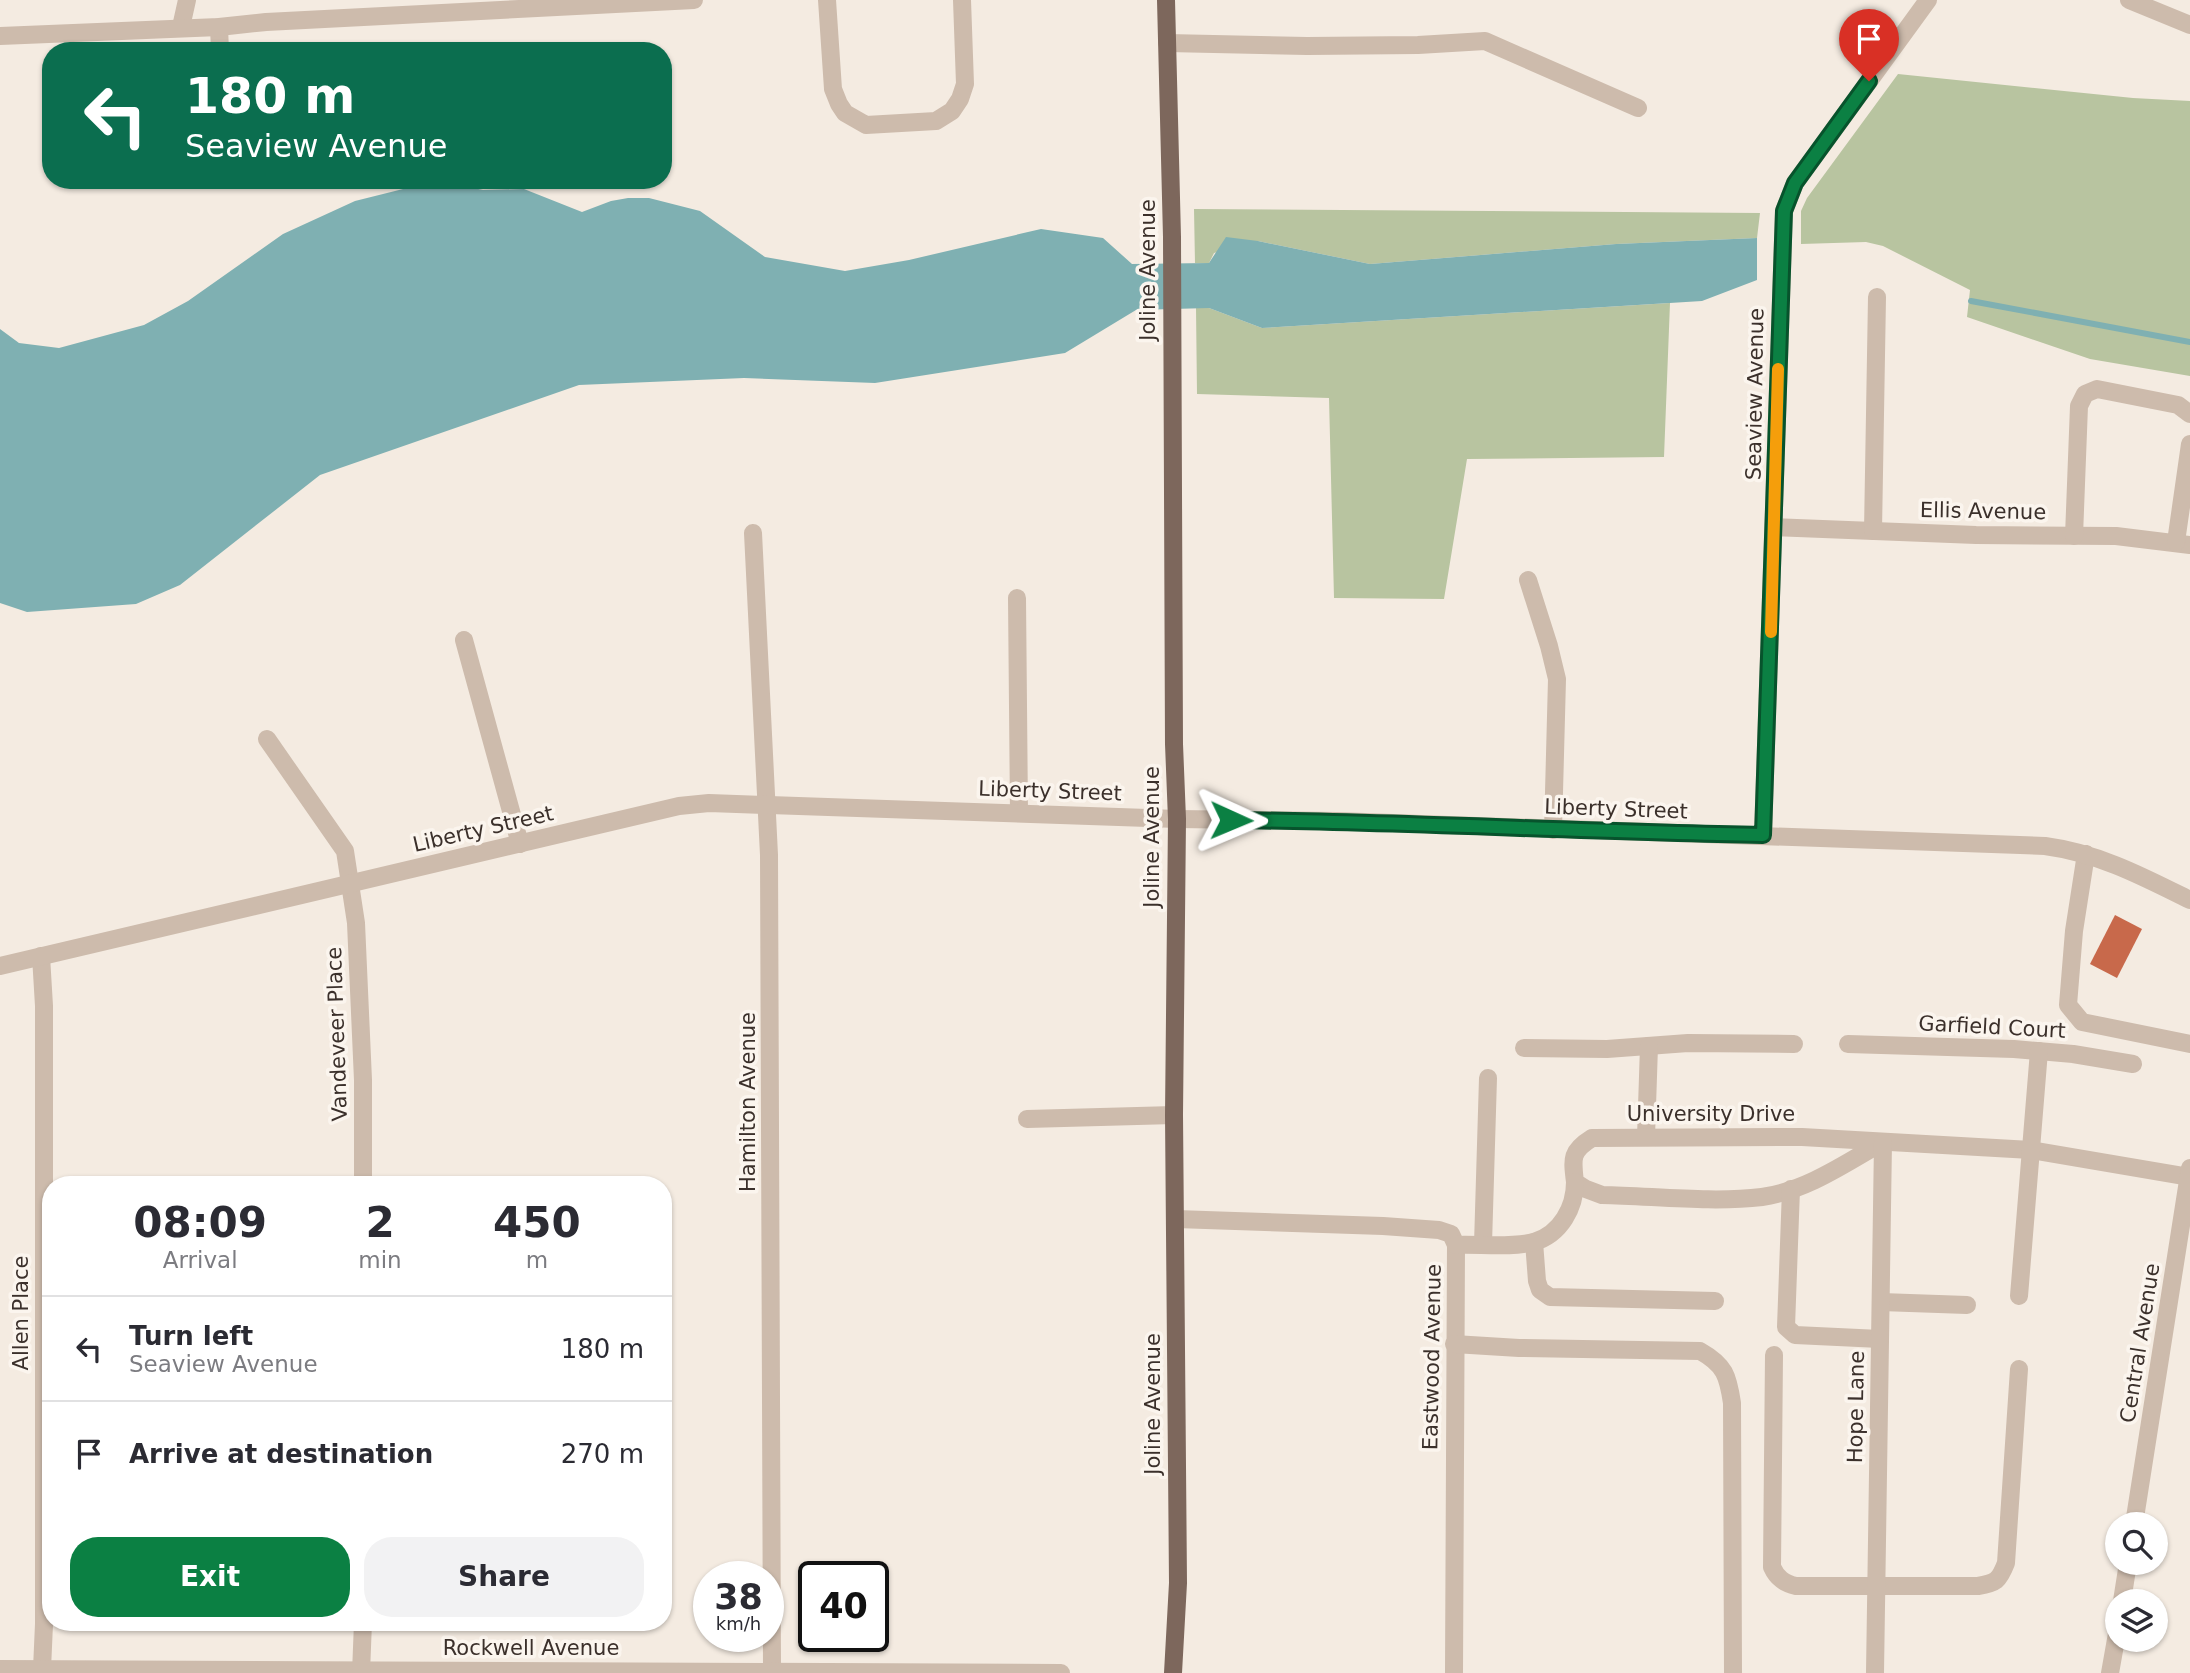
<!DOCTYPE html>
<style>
body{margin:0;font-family:"DejaVu Sans",sans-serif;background:#f2f2f3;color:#2b2b33;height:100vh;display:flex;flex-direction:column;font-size:26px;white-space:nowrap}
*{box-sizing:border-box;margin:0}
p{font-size:23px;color:#7c7c81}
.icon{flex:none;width:38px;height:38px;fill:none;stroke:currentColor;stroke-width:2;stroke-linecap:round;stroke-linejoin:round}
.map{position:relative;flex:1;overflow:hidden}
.drawer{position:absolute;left:42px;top:1176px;width:630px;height:455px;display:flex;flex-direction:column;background:#fff;border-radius:28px;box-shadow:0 2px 5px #0004}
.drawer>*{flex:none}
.top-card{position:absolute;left:42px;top:42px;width:630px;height:147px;border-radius:28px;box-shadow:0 2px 5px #0004;background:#0b6e4f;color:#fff;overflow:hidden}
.controls{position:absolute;left:2105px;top:1512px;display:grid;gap:14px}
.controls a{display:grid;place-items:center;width:63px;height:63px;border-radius:50%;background:#fff;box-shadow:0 2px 5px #0004;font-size:35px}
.speed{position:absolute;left:693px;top:1561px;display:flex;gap:14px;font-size:35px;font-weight:700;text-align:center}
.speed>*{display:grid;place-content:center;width:91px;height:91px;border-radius:50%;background:#fff;box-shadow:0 2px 5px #0004;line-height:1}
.speed small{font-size:18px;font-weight:400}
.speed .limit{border:4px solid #111;border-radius:10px;background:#fff;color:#111}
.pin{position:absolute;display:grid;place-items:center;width:60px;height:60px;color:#fff;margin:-72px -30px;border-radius:50% 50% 50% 0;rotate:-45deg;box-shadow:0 0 7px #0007}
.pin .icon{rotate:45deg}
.me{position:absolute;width:77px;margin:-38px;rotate:91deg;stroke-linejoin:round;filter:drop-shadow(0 0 5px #0008)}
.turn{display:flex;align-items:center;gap:24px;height:147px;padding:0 28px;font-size:32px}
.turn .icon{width:91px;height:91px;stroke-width:2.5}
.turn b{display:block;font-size:49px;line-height:60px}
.eta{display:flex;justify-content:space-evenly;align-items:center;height:119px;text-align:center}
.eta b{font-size:42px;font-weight:600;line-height:49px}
.button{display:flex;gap:14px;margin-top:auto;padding:14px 28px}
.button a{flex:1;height:80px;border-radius:28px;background:#0b8043;color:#fff;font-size:28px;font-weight:600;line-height:80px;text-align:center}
.button a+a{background:#f2f2f3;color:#2b2b33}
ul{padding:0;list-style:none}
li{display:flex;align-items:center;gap:21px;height:105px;padding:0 28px;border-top:2px solid #e1e1e2}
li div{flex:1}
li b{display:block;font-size:26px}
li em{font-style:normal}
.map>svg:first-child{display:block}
.green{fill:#b8c4a0}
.water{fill:#7fb0b2}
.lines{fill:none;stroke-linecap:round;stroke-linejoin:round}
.stream{stroke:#7fb0b2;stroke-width:6}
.building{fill:#c8694b}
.minor{stroke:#cdbbac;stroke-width:18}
.major{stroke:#7d675c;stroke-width:18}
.route-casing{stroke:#07532c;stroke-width:18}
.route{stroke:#0b8043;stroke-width:12}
.slow{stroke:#f59e0b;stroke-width:12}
.labels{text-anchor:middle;stroke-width:7;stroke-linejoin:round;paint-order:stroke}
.street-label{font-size:21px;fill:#3b302b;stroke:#fbf5ee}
</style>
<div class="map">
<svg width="2190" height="1673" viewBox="0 0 2190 1673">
<rect width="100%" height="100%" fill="#f4ebe1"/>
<g class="green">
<path d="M1898 74 2133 98 2190 101V376L2090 359 1967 317 1970 290 1883 246 1866 242 1801 244V211L1807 198Z"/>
<path d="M1194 209 1760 213 1757 238 1616 244 1370 264 1258 241 1214 253 1209 263H1195Z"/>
<path d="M1670 303 1664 457 1467 459 1444 599 1334 598 1329 398 1197 394 1196 308H1209L1262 328Z"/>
</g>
<path class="water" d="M454 184 483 190 524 189 582 212 611 201 628 198H649L700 211 765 257 845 271 909 260 1041 229 1103 238 1132 264 1209 263 1226 237 1258 241 1370 264 1616 244 1757 238V280L1702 301 1262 328 1209 308 1136 310 1065 353 875 383 744 378 579 385 320 475 180 585 136 604 27 612 0 603V329L19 343 59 348 144 325 188 301 283 234 355 201 407 188Z"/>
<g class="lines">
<path class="stream" d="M1971 301 2190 342"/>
</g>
<path class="building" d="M2115 915 2142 929 2117 978 2090 964Z"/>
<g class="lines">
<g class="minor">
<path d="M827 0 833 89 839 104 845 113 866 125 936 121 952 111 960 99 965 84 962 0"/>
<path d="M2129 0 2190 25"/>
<path d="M181 27 187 0"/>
<path d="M219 27 220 51"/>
<path d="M0 36 219 27 266 22 694 0"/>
<path d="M1167 43 1307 46 1418 45 1485 41 1638 108"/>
<path d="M1774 527 1976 535 2116 536 2190 545"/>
<path d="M1873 531 1877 297"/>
<path d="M753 533 769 855 772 1672"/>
<path d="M2074 536 2079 406 2085 394 2097 389 2178 405 2190 414"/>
<path d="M2176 542 2190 444"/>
<path d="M1528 580 1549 646 1557 679 1553 830"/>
<path d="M1017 598 1019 813"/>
<path d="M464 640 520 844"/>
<path d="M267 739 345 851 356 923 363 1080V1185"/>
<path d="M1763 835 1784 211 1795 183 1928 0"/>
<path d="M2086 854 2074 931 2068 1005 2082 1022 2190 1044"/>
<path d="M41 956 44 1006V1624L42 1669"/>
<path d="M0 966 679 806 709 803 1177 819 1337 821 2045 846C2098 853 2142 876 2190 900"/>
<path d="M1848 1044 2014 1049 2073 1054 2133 1064"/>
<path d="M1524 1048 1607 1049 1688 1043 1794 1044"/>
<path d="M1027 1119 1174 1115"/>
<path d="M1646 1137 1649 1046"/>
<path d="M1883 1142C1846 1163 1806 1191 1762 1197 1712 1203 1654 1196 1602 1195L1586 1189 1575 1182C1572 1158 1571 1151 1592 1138L1802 1137 2031 1150 2189 1177"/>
<path d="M1791 1189 1786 1327 1795 1335 1880 1339"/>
<path d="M1176 1219 1383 1226 1439 1230 1451 1234 1456 1245 1454 1673"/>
<path d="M1534 1242 1537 1281 1540 1290 1550 1297 1715 1301"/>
<path d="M1483 1244 1488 1078"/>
<path d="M1456 1245C1479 1244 1512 1248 1534 1242 1561 1234 1575 1207 1575 1182"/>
<path d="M2019 1296 2039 1051"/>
<path d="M1881 1302 1967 1305"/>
<path d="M1454 1344 1519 1348 1700 1351C1725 1365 1728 1376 1732 1403L1733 1673"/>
<path d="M1774 1355 1772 1567C1777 1578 1784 1583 1796 1586H1978C1996 1583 1999 1581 2006 1563L2019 1369"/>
<path d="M2134 1524 2190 1168"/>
<path d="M2122 1601 2128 1563"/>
<path d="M0 1669 1061 1673"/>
<path d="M361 1673 363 1622"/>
<path d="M1875 1673 1883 1142"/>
<path d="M2110 1673 2118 1628"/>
</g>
<path class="major" d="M1166 0 1172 237 1174 744 1177 819 1174 1115 1178 1583 1173 1673"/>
</g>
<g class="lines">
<g class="route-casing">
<path id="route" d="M1231 820C1408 822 1586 832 1763 835L1784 211 1795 183 1869 81"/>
</g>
<use href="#route" class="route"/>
<path class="slow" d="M1771 632 1778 369"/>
</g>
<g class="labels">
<g class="street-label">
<text transform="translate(1148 270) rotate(-90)" y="7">Joline Avenue</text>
<text transform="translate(1755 394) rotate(-89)" y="7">Seaview Avenue</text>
<text transform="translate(1983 511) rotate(1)" y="7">Ellis Avenue</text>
<text transform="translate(1050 791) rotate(2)" y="7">Liberty Street</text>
<text transform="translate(1616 809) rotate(2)" y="7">Liberty Street</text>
<text transform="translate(483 829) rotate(-13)" y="7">Liberty Street</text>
<text transform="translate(1152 837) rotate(-90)" y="7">Joline Avenue</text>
<text transform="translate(1992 1027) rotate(3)" y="7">Garfield Court</text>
<text transform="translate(337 1034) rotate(-92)" y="7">Vandeveer Place</text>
<text transform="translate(748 1102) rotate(-90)" y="7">Hamilton Avenue</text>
<text x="1711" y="1121">University Drive</text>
<text transform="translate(21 1313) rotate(-90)" y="7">Allen Place</text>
<text transform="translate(2140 1343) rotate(-81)" y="7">Central Avenue</text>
<text transform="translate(1432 1357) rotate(-89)" y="7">Eastwood Avenue</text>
<text transform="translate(1153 1404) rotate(-90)" y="7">Joline Avenue</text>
<text transform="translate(1856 1407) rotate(-89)" y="7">Hope Lane</text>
<text x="531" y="1655">Rockwell Avenue</text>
</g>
</g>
</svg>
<div class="controls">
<a><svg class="icon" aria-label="search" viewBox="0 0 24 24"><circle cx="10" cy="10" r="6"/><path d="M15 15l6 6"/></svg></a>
<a><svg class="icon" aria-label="layers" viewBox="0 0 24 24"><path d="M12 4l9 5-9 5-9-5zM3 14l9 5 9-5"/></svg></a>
</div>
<div class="speed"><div>38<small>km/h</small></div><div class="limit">40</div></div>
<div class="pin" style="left:1869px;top:81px;background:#d93025"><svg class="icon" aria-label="arrive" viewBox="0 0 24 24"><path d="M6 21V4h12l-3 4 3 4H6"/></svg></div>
<svg class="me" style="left:1231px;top:820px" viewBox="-20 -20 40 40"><path d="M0-17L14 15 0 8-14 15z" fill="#0b8043" stroke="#fff" stroke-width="4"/></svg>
<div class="top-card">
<div class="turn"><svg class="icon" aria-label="left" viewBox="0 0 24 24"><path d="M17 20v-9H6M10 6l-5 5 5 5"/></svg><div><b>180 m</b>Seaview Avenue</div></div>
</div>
<section class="drawer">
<div class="eta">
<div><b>08:09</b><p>Arrival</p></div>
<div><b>2</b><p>min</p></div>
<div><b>450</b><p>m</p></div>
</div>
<ul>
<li><svg class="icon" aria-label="left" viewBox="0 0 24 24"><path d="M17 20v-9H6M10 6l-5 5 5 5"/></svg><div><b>Turn left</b><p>Seaview Avenue</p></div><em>180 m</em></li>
<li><svg class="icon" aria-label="arrive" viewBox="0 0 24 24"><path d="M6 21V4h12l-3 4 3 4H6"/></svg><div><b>Arrive at destination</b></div><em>270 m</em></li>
</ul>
<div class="button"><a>Exit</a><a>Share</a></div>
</section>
</div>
